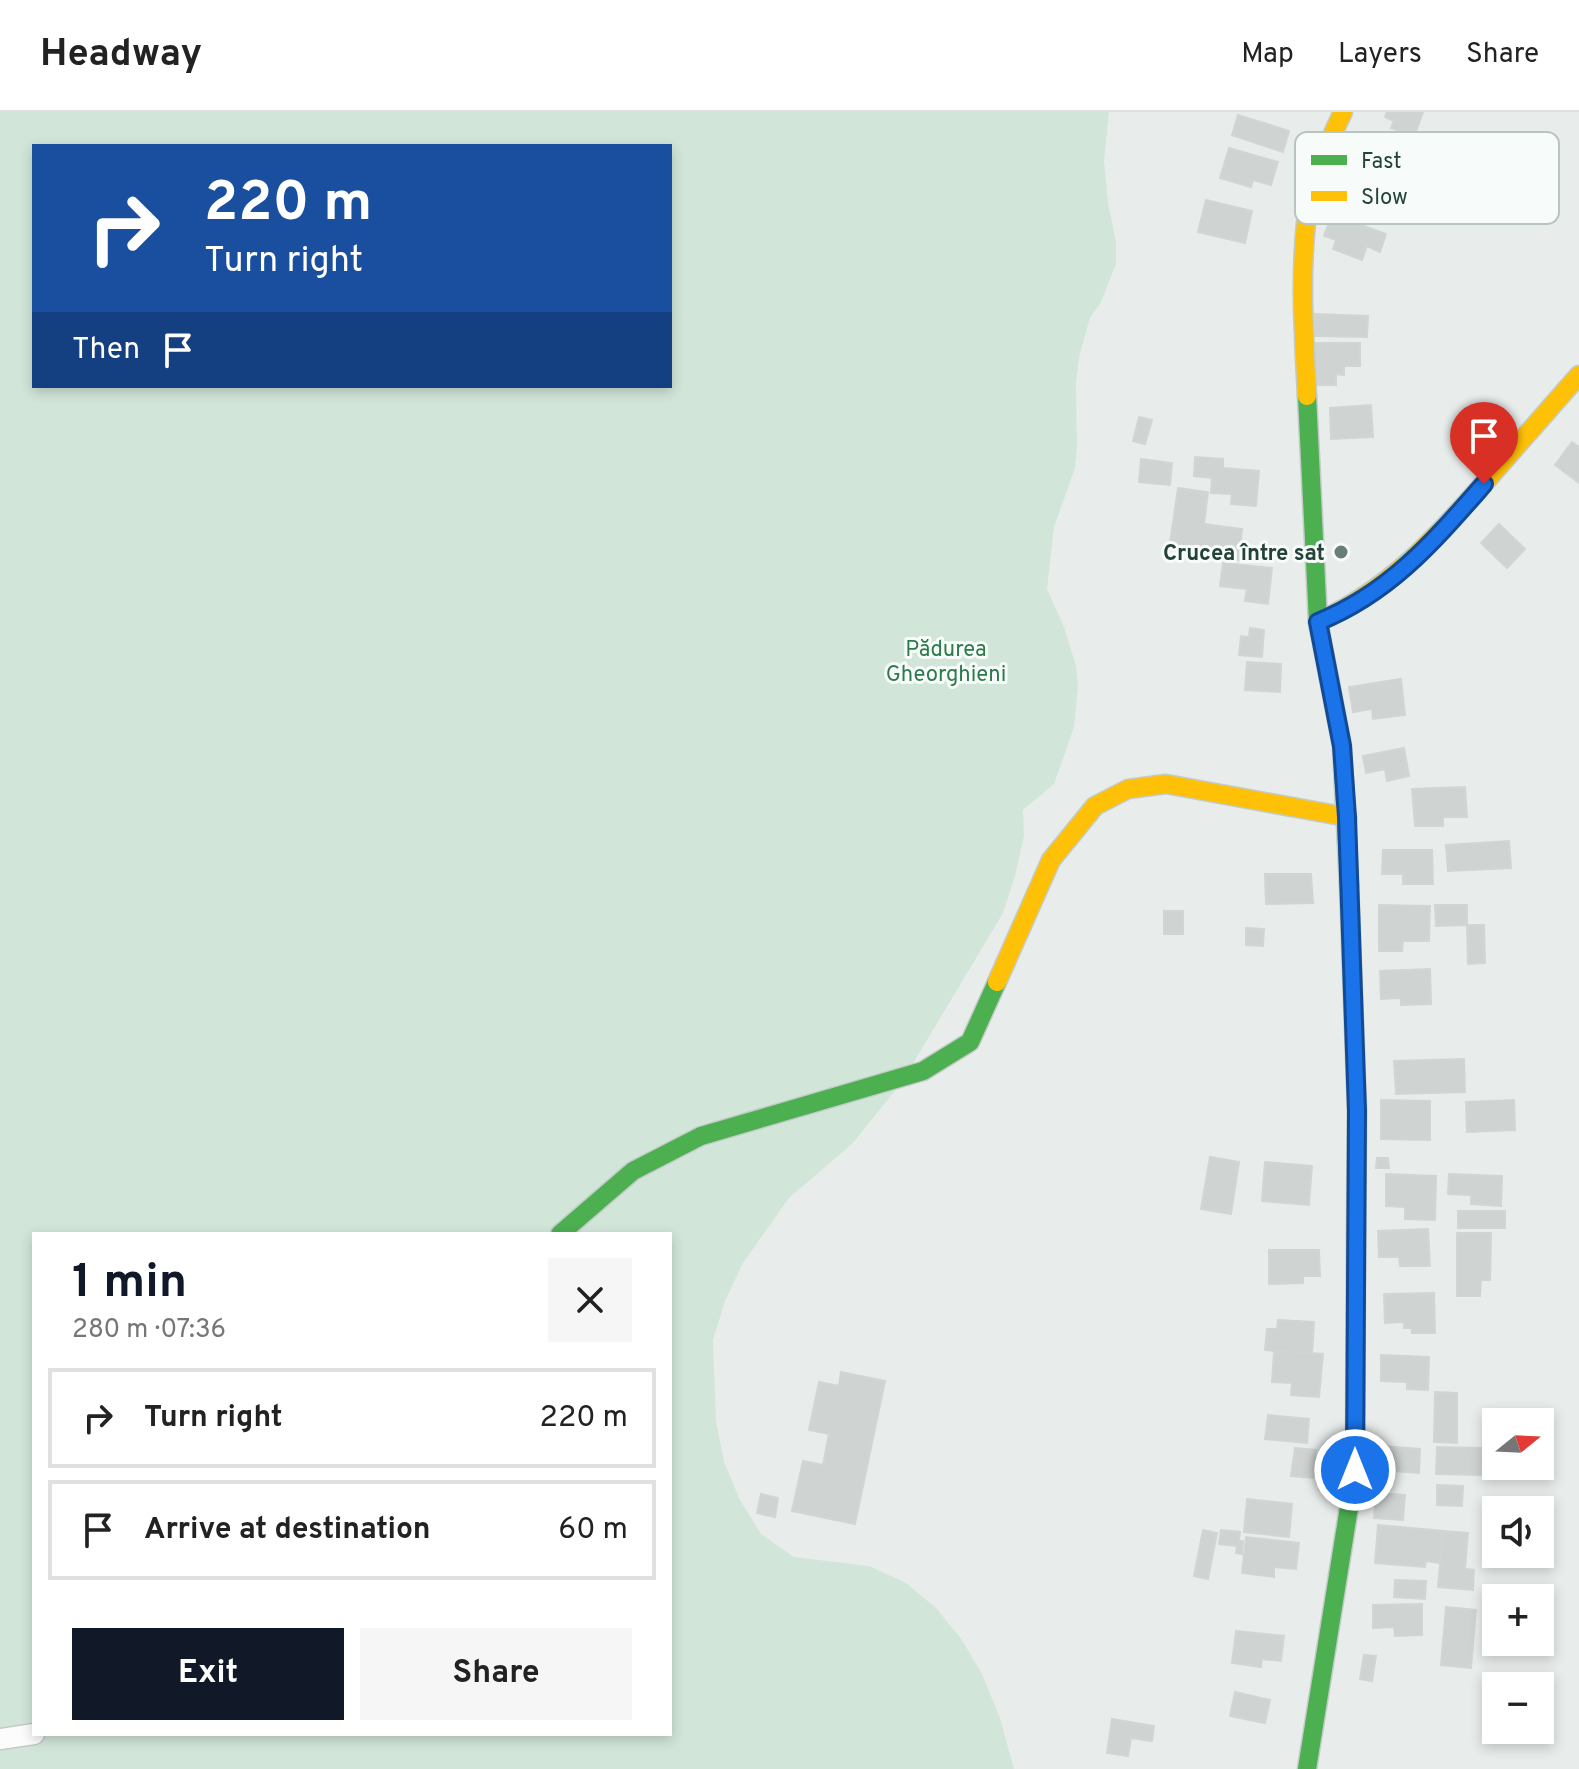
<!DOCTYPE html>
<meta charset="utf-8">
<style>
body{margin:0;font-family:Overpass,sans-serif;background:#f6f6f6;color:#222;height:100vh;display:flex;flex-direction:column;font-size:30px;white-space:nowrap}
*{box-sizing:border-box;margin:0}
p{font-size:26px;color:#767676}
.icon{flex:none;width:44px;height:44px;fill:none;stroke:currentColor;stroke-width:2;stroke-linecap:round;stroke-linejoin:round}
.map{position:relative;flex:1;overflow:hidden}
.panel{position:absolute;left:32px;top:1120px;width:640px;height:504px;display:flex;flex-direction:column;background:#fff;border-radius:0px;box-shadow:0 4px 12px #0003}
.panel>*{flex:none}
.banner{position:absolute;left:32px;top:32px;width:640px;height:244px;border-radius:0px;box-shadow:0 4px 12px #0003;background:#1a4fa0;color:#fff;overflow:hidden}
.needle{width:52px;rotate:72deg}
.fabs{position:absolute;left:1482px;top:1296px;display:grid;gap:16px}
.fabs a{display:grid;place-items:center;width:72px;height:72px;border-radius:0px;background:#fff;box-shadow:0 4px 12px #0003;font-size:40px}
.pin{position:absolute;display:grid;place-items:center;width:68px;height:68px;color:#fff;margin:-82px -34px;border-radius:50% 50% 50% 0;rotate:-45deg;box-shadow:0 0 8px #0007}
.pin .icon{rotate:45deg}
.me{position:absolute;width:88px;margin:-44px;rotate:0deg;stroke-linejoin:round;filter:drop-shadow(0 0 6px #0008)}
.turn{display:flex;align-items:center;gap:28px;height:168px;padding:0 40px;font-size:36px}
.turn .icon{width:104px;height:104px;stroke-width:2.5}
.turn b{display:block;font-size:56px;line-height:68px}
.then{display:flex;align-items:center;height:76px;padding:0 40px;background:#0003;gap:16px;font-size:30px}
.round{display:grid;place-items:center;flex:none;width:84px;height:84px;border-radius:0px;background:#f6f6f6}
.head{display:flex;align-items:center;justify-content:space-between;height:136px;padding:0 40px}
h1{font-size:48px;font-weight:700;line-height:60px;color:#111827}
.primary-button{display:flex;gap:16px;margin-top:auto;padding:16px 40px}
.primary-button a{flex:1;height:92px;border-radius:0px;background:#111827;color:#fff;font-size:32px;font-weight:700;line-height:92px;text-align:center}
.primary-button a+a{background:#f6f6f6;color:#222}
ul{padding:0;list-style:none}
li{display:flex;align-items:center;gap:24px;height:100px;margin:0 16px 12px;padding:0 24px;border:4px solid #e0e0e0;border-radius:0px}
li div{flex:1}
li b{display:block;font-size:30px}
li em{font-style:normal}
header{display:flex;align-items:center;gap:48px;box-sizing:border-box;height:112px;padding:0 40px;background:#fff;border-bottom:2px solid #e0e0e0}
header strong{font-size:38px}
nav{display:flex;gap:44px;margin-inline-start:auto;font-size:28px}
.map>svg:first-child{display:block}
.green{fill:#d1e6d8;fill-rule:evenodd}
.building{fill:#cfd4d2;stroke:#d1d6d4;stroke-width:2}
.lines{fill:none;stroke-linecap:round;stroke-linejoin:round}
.street-casing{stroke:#c5cac8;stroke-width:23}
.fast-casing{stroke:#c3cbc8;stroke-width:21}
.slow-casing{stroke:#c3cbc8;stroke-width:21}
.street{stroke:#fcfcfc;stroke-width:20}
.fast{stroke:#4caf50;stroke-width:18}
.slow{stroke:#ffc107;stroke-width:18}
.route-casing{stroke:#114b97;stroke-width:20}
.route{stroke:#1a73e8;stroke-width:14}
.poi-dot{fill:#697e78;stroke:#f7fbf9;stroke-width:3}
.labels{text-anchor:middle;stroke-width:6;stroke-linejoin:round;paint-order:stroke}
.poi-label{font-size:22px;font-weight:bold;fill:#24423a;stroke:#f7fbf9;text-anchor:end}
.park-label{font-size:22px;fill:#2d7a4b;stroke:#f7fbf9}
.key{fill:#f7fbf9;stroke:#b8c4c0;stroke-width:2}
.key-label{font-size:22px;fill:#24423a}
</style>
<header>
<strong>Headway</strong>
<nav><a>Map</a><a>Layers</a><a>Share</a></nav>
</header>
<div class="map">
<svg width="1579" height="1657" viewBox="0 0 1579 1657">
<rect width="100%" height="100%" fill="#e8edeb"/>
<path class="green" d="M0 0H1109L1104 49 1108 90 1116 131V152L1101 190 1090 206 1079 245 1076 272 1077 336 1075 356 1054 415 1047 477 1064 515 1076 554 1078 574 1074 615 1054 672 1023 698 1024 724 1015 764 1003 801 902 970 852 1032 789 1086 743 1151 725 1189 713 1228 716 1309 724 1350 740 1388 761 1422 794 1445 869 1454 906 1471 936 1496 962 1528 982 1562 1000 1606 1014 1657H0ZM34 34H670V274H34ZM34 1122H670V1622H34Z"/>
<g class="building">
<path d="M1387 0H1423L1414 25 1391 16 1394 9 1385 5Z"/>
<path d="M1238 3 1289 19 1283 40 1232 23Z"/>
<path d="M1229 36 1278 50 1271 73 1253 68 1251 75 1220 66Z"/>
<path d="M1206 88 1252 99 1245 131 1198 120Z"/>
<path d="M1332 102 1386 122 1380 140 1367 134 1362 148 1333 137 1336 128 1324 124Z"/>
<path d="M1315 202 1368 204 1367 225 1314 224Z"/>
<path d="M1312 231H1360V254H1344V263L1336 262V273H1312Z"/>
<path d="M1371 293 1373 325 1331 327 1330 296Z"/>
<path d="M1139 305 1152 308 1145 332 1133 329Z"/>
<path d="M1572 330 1579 335V371L1555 353Z"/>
<path d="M1195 345 1223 347V356L1259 359 1256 394 1231 392 1232 382 1211 381 1212 366 1194 364Z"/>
<path d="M1141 347 1172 351 1170 373 1139 370Z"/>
<path d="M1178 376 1208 380 1204 412 1242 417 1239 448 1169 438Z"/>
<path d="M1499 412 1525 437 1507 456 1481 431Z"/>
<path d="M1223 451 1272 456 1268 492 1245 489 1247 477 1220 474Z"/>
<path d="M1250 516 1264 518 1262 545 1239 543 1241 524 1249 525Z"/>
<path d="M1247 550 1281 552 1280 580 1245 578Z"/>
<path d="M1401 567 1405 603 1373 607 1372 597 1353 600 1349 575Z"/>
<path d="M1404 636 1409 664 1387 669 1385 657 1366 661 1363 644Z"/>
<path d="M1465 675 1467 705H1443V714H1415L1412 677Z"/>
<path d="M1509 729 1511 756 1448 759 1446 733Z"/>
<path d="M1383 738H1432L1433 772H1403V762H1382Z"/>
<path d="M1265 762H1311L1313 791 1266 792Z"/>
<path d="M1379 793 1430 794 1429 829H1403L1402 839H1379Z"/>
<path d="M1435 793H1467V813L1436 814Z"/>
<rect x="1164" y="799" width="19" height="23"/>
<path d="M1467 813H1484L1485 851 1468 852Z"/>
<path d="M1246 816 1264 817 1263 834 1246 833Z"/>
<path d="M1430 857 1431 892 1401 893V886L1381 887 1380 859Z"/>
<path d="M1464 947 1465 980 1396 982 1394 949Z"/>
<path d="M1381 988 1430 989V1028L1381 1027Z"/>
<path d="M1514 988 1515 1018 1467 1020 1466 990Z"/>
<path d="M1210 1045 1239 1050 1231 1102 1201 1097Z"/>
<path d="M1377 1046H1388L1389 1056H1376Z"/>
<path d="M1265 1050 1312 1054 1309 1093 1262 1089Z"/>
<path d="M1386 1062 1436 1064 1435 1108 1405 1107V1095L1386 1094Z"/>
<path d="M1449 1062 1502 1064 1501 1094 1471 1092V1083L1448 1082Z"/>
<rect x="1458" y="1099" width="47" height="17"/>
<path d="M1428 1117 1430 1154H1400L1399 1145H1379L1378 1119Z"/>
<path d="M1457 1121H1491L1490 1168H1481L1480 1184H1457Z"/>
<path d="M1269 1138H1319L1320 1164H1303V1171L1269 1172Z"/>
<path d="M1434 1181 1435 1221H1412V1216H1404V1210L1385 1211 1384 1182Z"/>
<path d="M1278 1208 1314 1210 1312 1242 1265 1238 1267 1217H1277Z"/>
<path d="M1274 1239 1323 1242 1319 1285 1291 1283 1292 1271 1272 1270Z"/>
<path d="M1381 1243 1429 1245 1428 1278 1407 1277V1270L1381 1269Z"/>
<path d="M841 1260 885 1269 855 1412 792 1399 803 1349 823 1353 829 1322 809 1318 819 1270 839 1274Z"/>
<path d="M1435 1280 1457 1281V1331L1434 1330Z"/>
<path d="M1268 1303 1309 1307 1307 1331 1265 1327Z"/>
<path d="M1381 1334 1420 1337 1419 1361 1380 1358Z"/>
<path d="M1437 1335 1484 1336 1483 1363 1436 1362Z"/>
<path d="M1295 1336 1316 1338 1313 1366 1291 1364Z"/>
<path d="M1437 1373 1463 1374 1462 1394 1437 1393Z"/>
<path d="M1376 1381 1405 1383 1403 1408 1374 1406Z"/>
<path d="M761 1382 778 1386 775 1405 757 1401Z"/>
<path d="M1247 1387 1292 1392 1289 1425 1244 1420Z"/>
<path d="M1378 1413 1443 1419 1440 1451 1426 1449 1425 1455 1375 1451Z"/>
<path d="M1203 1418 1217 1421 1208 1467 1194 1464Z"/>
<path d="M1221 1418 1240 1420 1239 1429H1243L1242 1442 1236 1441 1237 1434 1219 1432Z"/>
<path d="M1443 1419 1468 1421 1465 1457 1474 1458 1473 1478 1438 1475Z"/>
<path d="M1484 1422 1496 1423V1442H1508V1448L1483 1446Z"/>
<path d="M1246 1425 1299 1431 1296 1457 1274 1455V1465L1242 1461Z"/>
<path d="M1395 1468 1426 1469 1425 1487 1394 1485Z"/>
<path d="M1422 1492V1523L1395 1524 1394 1515 1373 1516V1493Z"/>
<path d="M1446 1495 1476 1498 1471 1556 1441 1553Z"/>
<path d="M1236 1519 1284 1524 1281 1549 1262 1547 1261 1555 1232 1551Z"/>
<path d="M1364 1543 1376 1544 1372 1569 1360 1567Z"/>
<path d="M1235 1580 1270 1588 1265 1611 1230 1604Z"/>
<path d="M1112 1607 1154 1614 1152 1629 1131 1626 1128 1644 1107 1641Z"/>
</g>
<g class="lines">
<g class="street-casing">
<path id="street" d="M0 1627 34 1622"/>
</g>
<g class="fast-casing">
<g id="fast">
<path d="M1307 284 1318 510 1342 634 1349 772"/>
<path d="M560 1122 633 1059 701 1024 923 959 970 930 997 870"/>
<path d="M1307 1657 1355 1358 1356 1122"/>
</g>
</g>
<g class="slow-casing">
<g id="slow">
<path d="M1307 284C1304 226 1300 168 1306 111 1309 77 1328 30 1343 0"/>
<path d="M1318 510C1390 476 1434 428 1486 369 1517 334 1548 298 1579 263"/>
<path d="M1349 772 1357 999 1356 1122"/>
<path d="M997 870 1051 748 1095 694 1128 677 1166 672 1347 705"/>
</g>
</g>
<use href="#street" class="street"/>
<use href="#fast" class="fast"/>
<use href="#slow" class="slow"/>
</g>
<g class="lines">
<g class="route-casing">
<path id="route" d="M1355 1358 1357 999 1347 705 1342 634 1318 510C1390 481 1434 429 1484 372"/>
</g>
<use href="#route" class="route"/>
</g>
<circle class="poi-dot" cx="1341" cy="440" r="8"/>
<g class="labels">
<g class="poi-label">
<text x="1325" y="448">Crucea între sat</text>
</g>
<g class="park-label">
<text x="946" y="544">Pădurea<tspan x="946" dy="25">Gheorghieni</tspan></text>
</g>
</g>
<rect x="1295" y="20" width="264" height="92" rx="12" class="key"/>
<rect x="1311" y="43" width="36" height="10" fill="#4caf50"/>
<rect x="1311" y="79" width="36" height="10" fill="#ffc107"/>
<g class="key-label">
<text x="1361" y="56">Fast</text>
<text x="1361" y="92">Slow</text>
</g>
</svg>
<div class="fabs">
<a><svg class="needle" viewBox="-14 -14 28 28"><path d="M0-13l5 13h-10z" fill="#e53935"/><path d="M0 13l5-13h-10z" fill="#767676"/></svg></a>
<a><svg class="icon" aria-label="sound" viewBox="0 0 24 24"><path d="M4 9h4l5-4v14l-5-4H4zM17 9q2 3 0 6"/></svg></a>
<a>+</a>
<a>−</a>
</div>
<div class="pin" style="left:1484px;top:372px;background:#d93025"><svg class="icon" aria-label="arrive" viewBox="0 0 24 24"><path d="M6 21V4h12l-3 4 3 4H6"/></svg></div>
<svg class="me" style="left:1355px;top:1358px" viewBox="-20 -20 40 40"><circle r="17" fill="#1a73e8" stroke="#fff" stroke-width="3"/><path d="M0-11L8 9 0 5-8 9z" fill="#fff"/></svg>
<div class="banner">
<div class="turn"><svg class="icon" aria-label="right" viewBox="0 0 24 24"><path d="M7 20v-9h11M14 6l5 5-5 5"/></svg><div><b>220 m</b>Turn right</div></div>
<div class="then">Then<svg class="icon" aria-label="arrive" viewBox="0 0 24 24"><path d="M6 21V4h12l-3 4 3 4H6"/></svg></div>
</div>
<section class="panel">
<div class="head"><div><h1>1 min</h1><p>280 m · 07:36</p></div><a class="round"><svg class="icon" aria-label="close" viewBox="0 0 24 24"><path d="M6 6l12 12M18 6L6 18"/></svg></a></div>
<ul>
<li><svg class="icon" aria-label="right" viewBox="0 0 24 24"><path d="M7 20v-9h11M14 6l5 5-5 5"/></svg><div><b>Turn right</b></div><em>220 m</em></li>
<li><svg class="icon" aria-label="arrive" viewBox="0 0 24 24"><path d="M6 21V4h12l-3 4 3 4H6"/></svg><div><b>Arrive at destination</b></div><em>60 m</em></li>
</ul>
<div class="primary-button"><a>Exit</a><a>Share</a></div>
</section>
</div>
